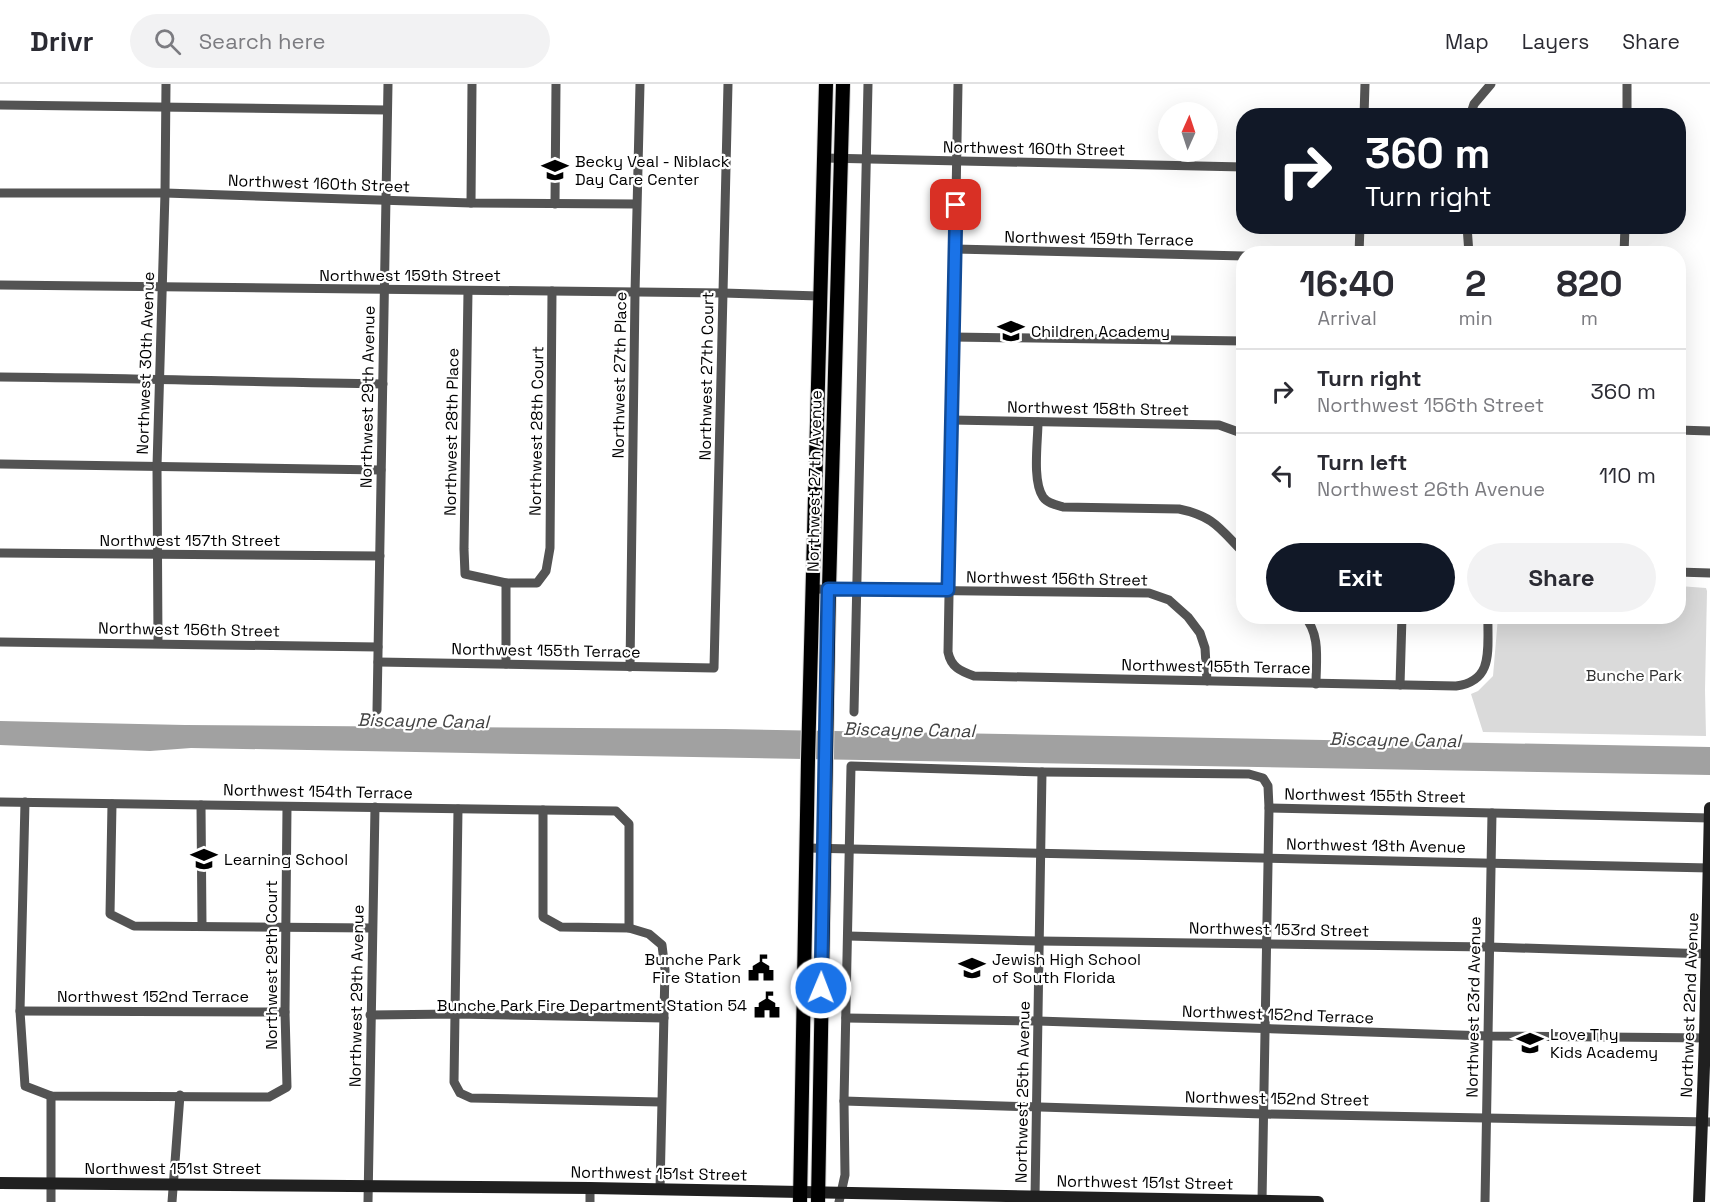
<!DOCTYPE html>
<style>
body{margin:0;font-family:"Space Grotesk",sans-serif;background:#f2f2f3;color:#2b2b33;height:100vh;display:flex;flex-direction:column;font-size:22px;white-space:nowrap}
*{box-sizing:border-box;margin:0}
p{font-size:20px;color:#7c7c81}
.icon{flex:none;width:33px;height:33px;fill:none;stroke:currentColor;stroke-width:2;stroke-linecap:round;stroke-linejoin:round}
.map{position:relative;flex:1;overflow:hidden}
.details{position:absolute;left:1236px;top:162px;width:450px;height:378px;display:flex;flex-direction:column;background:#fff;border-radius:24px;box-shadow:0 6px 24px #0002}
.details>*{flex:none}
.hud{position:absolute;left:1236px;top:24px;width:450px;height:126px;border-radius:24px;box-shadow:0 6px 24px #0002;background:#111827;color:#fff;overflow:hidden}
.needle{width:39px;rotate:3deg}
.tools{position:absolute;left:1158px;top:18px;display:grid;gap:12px}
.tools a{display:grid;place-items:center;width:60px;height:60px;border-radius:50%;background:#fff;box-shadow:0 6px 24px #0002;font-size:30px}
.pin{position:absolute;display:grid;place-items:center;width:51px;height:51px;color:#fff;margin:-26px;border-radius:12px;box-shadow:0 3px 9px #0006}
.me{position:absolute;width:66px;margin:-33px;rotate:1deg;stroke-linejoin:round;filter:drop-shadow(0 0 4px #0008)}
.turn{display:flex;align-items:center;gap:21px;height:126px;padding:0 30px;font-size:27px}
.turn .icon{width:78px;height:78px;stroke-width:2.5}
.turn b{display:block;font-size:42px;line-height:51px}
.eta{display:flex;justify-content:space-evenly;align-items:center;height:102px;text-align:center}
.eta b{font-size:36px;font-weight:700;line-height:42px}
.action{display:flex;gap:12px;margin-top:auto;padding:12px 30px}
.action a{flex:1;height:69px;border-radius:36px;background:#111827;color:#fff;font-size:24px;font-weight:700;line-height:69px;text-align:center}
.action a+a{background:#f2f2f3;color:#2b2b33}
ul{padding:0;list-style:none}
li{display:flex;align-items:center;gap:18px;height:84px;padding:0 30px;border-top:2px solid #e1e1e2}
li div{flex:1}
li b{display:block;font-size:22px}
li em{font-style:normal}
header{display:flex;align-items:center;gap:36px;box-sizing:border-box;height:84px;padding:0 30px;background:#fff;border-bottom:2px solid #e1e1e2}
header strong{font-size:28px}
nav{display:flex;gap:33px;margin-inline-start:auto;font-size:21px}
.search{width:420px;height:54px;background:#f2f2f3;display:flex;align-items:center;gap:15px;box-sizing:border-box;padding:0 21px;border-radius:33px;color:#7c7c81;font-size:22px}
.map>svg:first-child{display:block}
.green{fill:#dadada}
.water{fill:#a1a1a1}
.lines{fill:none;stroke-linecap:round;stroke-linejoin:round}
.primary-casing{stroke:#dbdbdb;stroke-width:16}
.street{stroke:#535353;stroke-width:9}
.secondary{stroke:#202020;stroke-width:12}
.primary{stroke:#000;stroke-width:14}
.route-casing{stroke:#114b97;stroke-width:15}
.route{stroke:#1a73e8;stroke-width:10}
.labels{text-anchor:middle;stroke-width:4.5;stroke-linejoin:round;paint-order:stroke}
.street-label{font-size:16px;fill:#000;stroke:#fff}
.poi-label{font-size:16px;fill:#000;stroke:#fff;text-anchor:start}
.park-label{font-size:16px;fill:#313131;stroke:#fff}
.water-label{font-size:18px;font-style:italic;fill:#424242;stroke:#fff}
</style>
<header>
<strong>Drivr</strong>
<div class="search"><svg class="icon" aria-label="search" viewBox="0 0 24 24"><circle cx="10" cy="10" r="6"/><path d="M15 15l6 6"/></svg>Search here</div>
<nav><a>Map</a><a>Layers</a><a>Share</a></nav>
</header>
<div class="map">
<svg width="1710" height="1118" viewBox="0 0 1710 1118">
<rect width="100%" height="100%" fill="#fff"/>
<path class="green" d="M1679 502 1706 504 1707 507 1705 606 1706 652 1483 648 1471 610 1478 607 1493 592 1498 533 1678 532Z"/>
<path class="water" d="M0 637 185 641 724 645 1710 663V691L191 664 150 667 0 661Z"/>
<g class="lines">
<g class="primary-casing">
<g id="primary">
<path d="M800 1118 808 676 826 0"/>
<path d="M818 1118 829 505 843 0"/>
</g>
</g>
<g class="street">
<path d="M958 0 948 568C951 583 960 587 974 592L1456 602C1495 597 1487 564 1488 532"/>
<path d="M0 21 387 26"/>
<path d="M1364 32 1365 0"/>
<path d="M1470 32 1474 20 1491 0"/>
<path d="M1627 32V0"/>
<path d="M824 74 1244 83"/>
<path d="M0 109H165L471 119 636 120"/>
<path d="M471 119 472 0"/>
<path d="M555 120 556 0"/>
<path d="M1467 142 1469 170"/>
<path d="M955 165 1244 172"/>
<path d="M1359 170 1360 142"/>
<path d="M1624 170 1625 142"/>
<path d="M0 201 723 209 819 212"/>
<path d="M468 207 464 465 465 490 506 499H537L546 487 550 464 552 207"/>
<path d="M953 253 1244 257"/>
<path d="M0 293C128 294 255 298 383 300"/>
<path d="M951 336 1219 341 1244 350"/>
<path d="M1038 338C1038 357 1032 397 1043 413 1047 419 1056 421 1063 423L1179 425C1214 432 1220 445 1244 469"/>
<path d="M1678 346 1710 347"/>
<path d="M0 380 381 386"/>
<path d="M0 469 380 472"/>
<path d="M1678 488 1710 489"/>
<path d="M506 499V580"/>
<path d="M812 505 1149 509 1169 516 1188 533 1200 549 1205 564 1207 597"/>
<path d="M1304 532C1321 550 1316 577 1316 600"/>
<path d="M0 558 378 563"/>
<path d="M158 559 157 382 165 109 166 0"/>
<path d="M378 578 714 584 728 0"/>
<path d="M630 583 635 209 640 0"/>
<path d="M1400 601 1402 532"/>
<path d="M377 626 388 0"/>
<path d="M854 628 868 0"/>
<path d="M0 718 616 727 629 740V844"/>
<path d="M25 718 20 927 25 1002 51 1012 269 1013 287 1003 285 928 287 723"/>
<path d="M112 720 110 830 134 842 372 844"/>
<path d="M201 721 202 842"/>
<path d="M1269 724 1710 734"/>
<path d="M458 725 454 998 460 1009 471 1014 661 1018"/>
<path d="M543 726V833L561 843 629 844 649 850 662 861 665 886 660 1105"/>
<path d="M807 764 1710 784"/>
<path d="M848 852 1039 857 1489 863 1710 870"/>
<path d="M20 927 285 928"/>
<path d="M370 931 456 930 664 934"/>
<path d="M846 934 1038 937 1488 952 1710 954"/>
<path d="M844 1017 1264 1030 1710 1038"/>
<path d="M1035 1113 1042 688"/>
<path d="M51 1118V1012"/>
<path d="M172 1118 180 1011"/>
<path d="M368 1118 375 723"/>
<path d="M590 1118V1104"/>
<path d="M839 1118 845 1091 844 1017 851 682 1042 688 1249 690 1263 694 1268 702 1269 724 1262 1117"/>
<path d="M1485 1118 1492 729"/>
</g>
<g class="secondary">
<path d="M0 1099 590 1104 1318 1118"/>
<path d="M1699 1118 1705 954 1710 724"/>
</g>
<use href="#primary" class="primary"/>
</g>
<g class="lines">
<g class="route-casing">
<path id="route" d="M821 904 828 505 948 506 956 121"/>
</g>
<use href="#route" class="route"/>
</g>
<defs>
<g id="school-bare" transform="scale(2.07)"><path d="M0-5L7-2L0 1L-7-2ZM-4 1L0 2.5L4 1V4Q0 6-4 4Z" fill="#000" stroke="#fff" stroke-width="2.5" paint-order="stroke"/></g>
<g id="civic-bare" transform="scale(2.07)"><path d="M-.6-6.5H3V-4.5H.6V-3L4-1V1h2V6H-6V1h2V-1L-.6-3ZM-1.2 2.5V6h2.4V2.5Z" fill="#000" stroke="#fff" stroke-width="2.5" paint-order="stroke"/></g>
</defs>
<g fill-rule="evenodd">
<use href="#school-bare" x="555" y="86"/>
<use href="#school-bare" x="1011" y="247"/>
<use href="#school-bare" x="204" y="775"/>
<use href="#civic-bare" x="761" y="884"/>
<use href="#school-bare" x="972" y="884"/>
<use href="#civic-bare" x="767" y="921"/>
<use href="#school-bare" x="1530" y="959"/>
</g>
<g class="labels">
<g class="street-label">
<text transform="translate(1034 64) rotate(1)" y="6">Northwest 160th Street</text>
<text transform="translate(319 99) rotate(2)" y="6">Northwest 160th Street</text>
<text transform="translate(1099 154) rotate(1)" y="6">Northwest 159th Terrace</text>
<text x="410" y="197">Northwest 159th Street</text>
<text transform="translate(145 279) rotate(-88)" y="6">Northwest 30th Avenue</text>
<text transform="translate(619 291) rotate(-89)" y="6">Northwest 27th Place</text>
<text transform="translate(706 292) rotate(-89)" y="6">Northwest 27th Court</text>
<text transform="translate(367 313) rotate(-89)" y="6">Northwest 29th Avenue</text>
<text transform="translate(1098 324) rotate(1)" y="6">Northwest 158th Street</text>
<text transform="translate(536 347) rotate(-89)" y="6">Northwest 28th Court</text>
<text transform="translate(451 348) rotate(-89)" y="6">Northwest 28th Place</text>
<text transform="translate(814 397) rotate(-89)" y="6">Northwest 27th Avenue</text>
<text x="190" y="462">Northwest 157th Street</text>
<text transform="translate(1057 494) rotate(1)" y="6">Northwest 156th Street</text>
<text transform="translate(189 545) rotate(1)" y="6">Northwest 156th Street</text>
<text transform="translate(546 566) rotate(1)" y="6">Northwest 155th Terrace</text>
<text transform="translate(1216 582) rotate(1)" y="6">Northwest 155th Terrace</text>
<text transform="translate(318 707) rotate(1)" y="6">Northwest 154th Terrace</text>
<text transform="translate(1375 711) rotate(1)" y="6">Northwest 155th Street</text>
<text transform="translate(1376 761) rotate(1)" y="6">Northwest 18th Avenue</text>
<text transform="translate(1279 845) rotate(1)" y="6">Northwest 153rd Street</text>
<text transform="translate(271 881) rotate(-90)" y="6">Northwest 29th Court</text>
<text x="153" y="918">Northwest 152nd Terrace</text>
<text transform="translate(356 912) rotate(-89)" y="6">Northwest 29th Avenue</text>
<text transform="translate(1689 921) rotate(-88)" y="6">Northwest 22nd Avenue</text>
<text transform="translate(1473 923) rotate(-89)" y="6">Northwest 23rd Avenue</text>
<text transform="translate(1278 930) rotate(2)" y="6">Northwest 152nd Terrace</text>
<text transform="translate(1022 1008) rotate(-89)" y="6">Northwest 25th Avenue</text>
<text transform="translate(1277 1014) rotate(1)" y="6">Northwest 152nd Street</text>
<text x="173" y="1090">Northwest 151st Street</text>
<text transform="translate(659 1089) rotate(1)" y="6">Northwest 151st Street</text>
<text transform="translate(1145 1098) rotate(1)" y="6">Northwest 151st Street</text>
</g>
<g class="poi-label">
<text x="575" y="83">Becky Veal - Niblack<tspan x="575" dy="18">Day Care Center</tspan></text>
<text x="1031" y="253">Children Academy</text>
<text x="224" y="781">Learning School</text>
<text x="741" y="881" text-anchor="end">Bunche Park<tspan x="741" dy="18">Fire Station</tspan></text>
<text x="992" y="881">Jewish High School<tspan x="992" dy="18">of South Florida</tspan></text>
<text x="747" y="927" text-anchor="end">Bunche Park Fire Department Station 54</text>
<text x="1550" y="956">Love Thy<tspan x="1550" dy="18">Kids Academy</tspan></text>
</g>
<g class="park-label">
<text x="1634" y="597">Bunche Park</text>
</g>
<g class="water-label">
<text transform="translate(423 637) rotate(1)" y="6">Biscayne Canal</text>
<text transform="translate(909 646) rotate(1)" y="6">Biscayne Canal</text>
<text transform="translate(1395 656) rotate(1)" y="6">Biscayne Canal</text>
</g>
</g>
</svg>
<div class="tools">
<a><svg class="needle" viewBox="-14 -14 28 28"><path d="M0-13l5 13h-10z" fill="#e53935"/><path d="M0 13l5-13h-10z" fill="#7c7c81"/></svg></a>
</div>
<div class="pin" style="left:956px;top:121px;background:#d93025"><svg class="icon" aria-label="arrive" viewBox="0 0 24 24"><path d="M6 21V4h12l-3 4 3 4H6"/></svg></div>
<svg class="me" style="left:821px;top:904px" viewBox="-20 -20 40 40"><circle r="17" fill="#1a73e8" stroke="#fff" stroke-width="3"/><path d="M0-11L8 9 0 5-8 9z" fill="#fff"/></svg>
<div class="hud">
<div class="turn"><svg class="icon" aria-label="right" viewBox="0 0 24 24"><path d="M7 20v-9h11M14 6l5 5-5 5"/></svg><div><b>360 m</b>Turn right</div></div>
</div>
<section class="details">
<div class="eta">
<div><b>16:40</b><p>Arrival</p></div>
<div><b>2</b><p>min</p></div>
<div><b>820</b><p>m</p></div>
</div>
<ul>
<li><svg class="icon" aria-label="right" viewBox="0 0 24 24"><path d="M7 20v-9h11M14 6l5 5-5 5"/></svg><div><b>Turn right</b><p>Northwest 156th Street</p></div><em>360 m</em></li>
<li><svg class="icon" aria-label="left" viewBox="0 0 24 24"><path d="M17 20v-9H6M10 6l-5 5 5 5"/></svg><div><b>Turn left</b><p>Northwest 26th Avenue</p></div><em>110 m</em></li>
</ul>
<div class="action"><a>Exit</a><a>Share</a></div>
</section>
</div>
